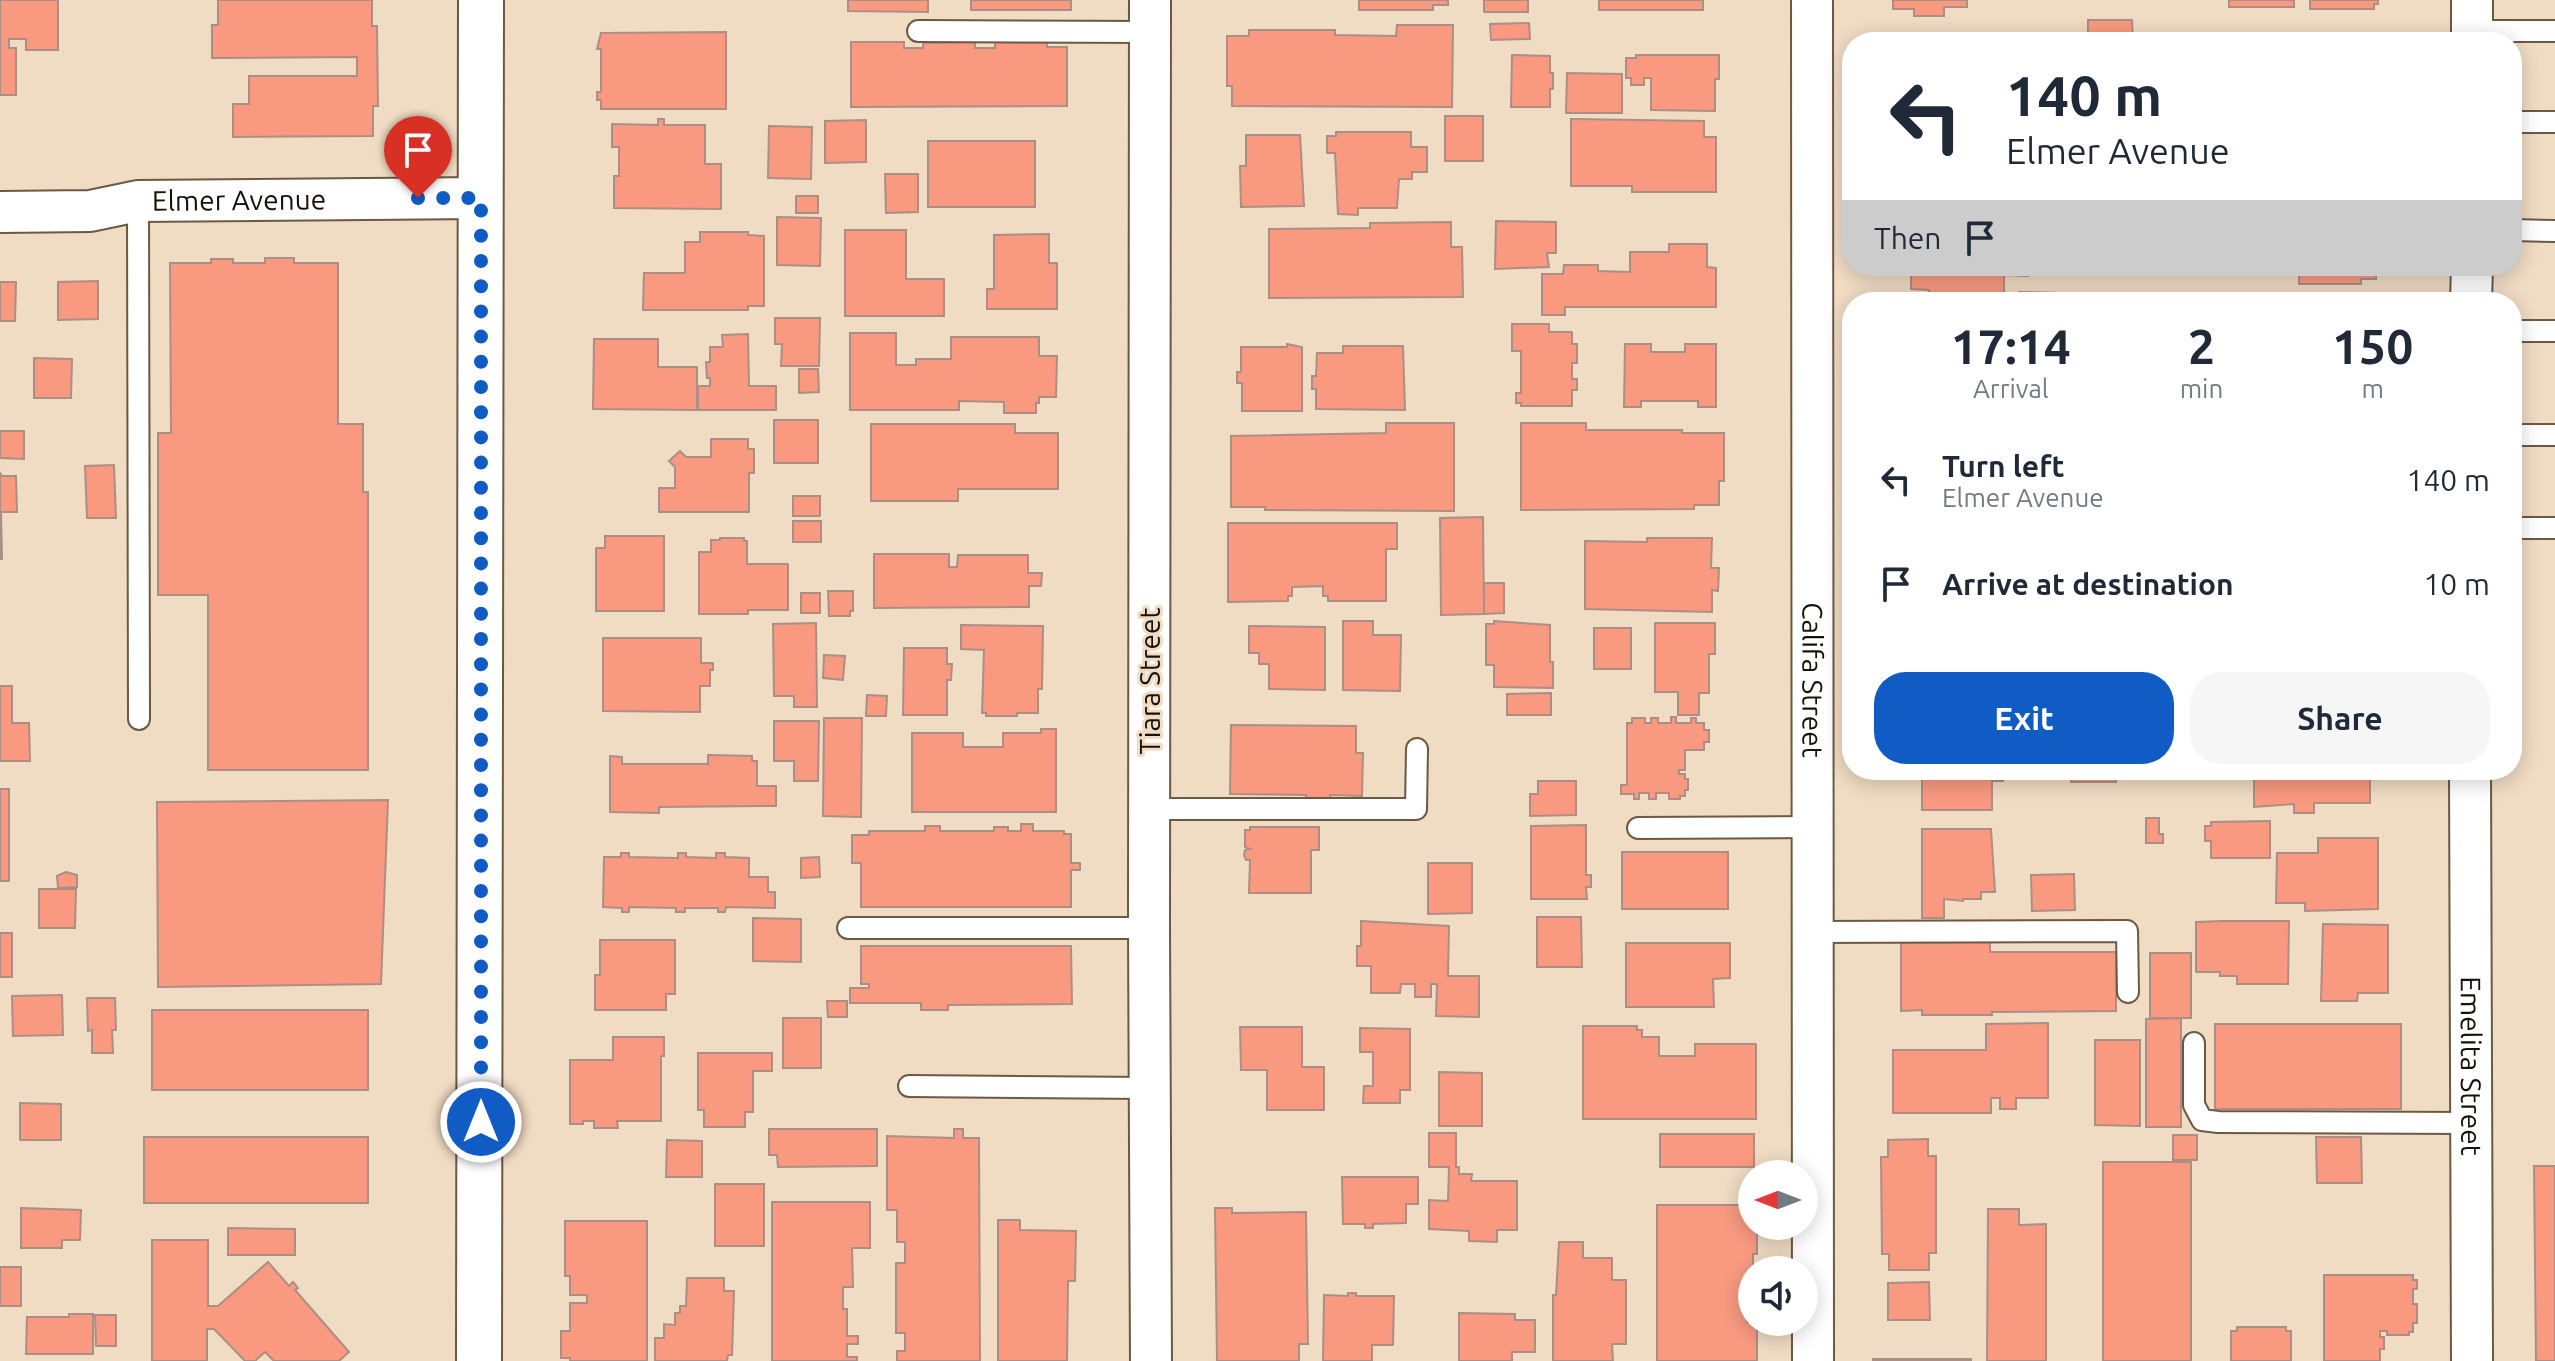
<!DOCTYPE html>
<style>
body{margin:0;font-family:Ubuntu,sans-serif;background:#f6f6f7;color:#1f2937;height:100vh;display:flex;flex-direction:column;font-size:30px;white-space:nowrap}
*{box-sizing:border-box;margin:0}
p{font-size:26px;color:#747a83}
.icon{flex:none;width:44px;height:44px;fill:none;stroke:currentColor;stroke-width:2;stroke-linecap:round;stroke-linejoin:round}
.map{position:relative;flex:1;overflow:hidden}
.details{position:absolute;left:1842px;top:292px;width:680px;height:488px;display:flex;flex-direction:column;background:#fff;border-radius:32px;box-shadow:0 4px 20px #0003}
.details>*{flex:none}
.hud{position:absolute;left:1842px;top:32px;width:680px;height:244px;border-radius:32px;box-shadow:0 4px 20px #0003;background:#fff;color:#1f2937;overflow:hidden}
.needle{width:52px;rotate:270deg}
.buttons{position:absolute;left:1738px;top:1160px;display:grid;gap:16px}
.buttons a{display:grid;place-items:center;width:80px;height:80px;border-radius:50%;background:#fff;box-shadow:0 4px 20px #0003;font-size:40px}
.pin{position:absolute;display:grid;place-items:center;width:68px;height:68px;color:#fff;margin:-82px -34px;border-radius:50% 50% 50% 0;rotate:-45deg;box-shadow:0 0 8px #0007}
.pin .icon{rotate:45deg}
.me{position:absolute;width:88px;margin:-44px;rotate:0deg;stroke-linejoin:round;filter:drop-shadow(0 0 6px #0008)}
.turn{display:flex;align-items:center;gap:28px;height:168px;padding:0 32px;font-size:36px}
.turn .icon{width:104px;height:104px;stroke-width:2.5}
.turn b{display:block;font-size:56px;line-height:68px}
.then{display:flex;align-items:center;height:76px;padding:0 32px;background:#0003;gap:16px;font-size:30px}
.eta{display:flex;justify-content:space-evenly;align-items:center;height:136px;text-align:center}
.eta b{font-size:48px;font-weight:700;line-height:56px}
.action{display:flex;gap:16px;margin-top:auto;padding:16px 32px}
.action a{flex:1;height:92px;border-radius:32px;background:#115bc5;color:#fff;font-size:32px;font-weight:700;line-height:92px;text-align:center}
.action a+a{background:#f6f6f7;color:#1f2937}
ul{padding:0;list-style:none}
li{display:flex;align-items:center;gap:24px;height:104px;padding:0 32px}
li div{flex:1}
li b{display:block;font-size:30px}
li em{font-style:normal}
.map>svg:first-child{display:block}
.building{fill:#f99a80;stroke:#ad8e86;stroke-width:2}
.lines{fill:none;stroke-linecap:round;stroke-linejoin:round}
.service-casing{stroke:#6c5944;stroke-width:24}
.minor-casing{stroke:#6c5944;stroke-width:44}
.secondary-casing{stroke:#6c5944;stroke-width:48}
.service{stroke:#fff;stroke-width:20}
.minor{stroke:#fff;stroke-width:40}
.secondary{stroke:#fff;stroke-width:44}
.route{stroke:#115bc5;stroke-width:14;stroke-dasharray:0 25.2}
.labels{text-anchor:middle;stroke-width:6;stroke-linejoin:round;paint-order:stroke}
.street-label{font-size:28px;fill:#181109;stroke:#f0dbc3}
</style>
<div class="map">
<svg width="2555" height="1361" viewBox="0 0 2555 1361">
<rect width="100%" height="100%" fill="#f0dbc3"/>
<g class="building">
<path d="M0 0H58V50H26V39H9V48H16V95H0Z"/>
<path d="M218 0H372V26H377L378 106H373V136L233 137V104H249V76H357V57L212 58V25H218Z"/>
<path d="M848 0H928V12L848 11Z"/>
<rect x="971" y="0" width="100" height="10"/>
<path d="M1359 0H1448V5H1433V10H1359Z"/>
<rect x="1484" y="0" width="44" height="12"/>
<rect x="1599" y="0" width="104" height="10"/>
<path d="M1893 0H1967V7H1944V16H1914V9H1893Z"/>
<rect x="2229" y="0" width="65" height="7"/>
<path d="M2310 0H2378V4H2374V9H2310Z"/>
<path d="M2088 20H2132L2133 42H2088Z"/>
<path d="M1529 23 1530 39 1491 40 1490 24Z"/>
<path d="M1397 25H1453L1452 107 1232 106V86H1227V36H1249V30H1335V35L1396 36Z"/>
<path d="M726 32V109H601V100H597V92H601V49H597L601 33Z"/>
<rect x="2192" y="39" width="103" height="3"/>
<path d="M851 42H904V48H923V43L975 42V48H995V42H1047V47H1067V106L851 107Z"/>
<path d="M1512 55 1550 56V73H1553V89H1550V107H1511Z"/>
<path d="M1636 55H1719V79H1715V111L1651 110V78H1644V85H1631V78H1626V58H1636Z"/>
<path d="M1567 73 1622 74V113H1566Z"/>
<rect x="1445" y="116" width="38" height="45"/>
<path d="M658 119H664V125H705V164H721V209L614 208V176H619V147H612V124L658 125Z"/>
<path d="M1571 119 1704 121V137H1716V192H1632V186H1571Z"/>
<path d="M866 120V162L825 163V121Z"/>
<path d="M769 126 812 127 811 179 768 178Z"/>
<path d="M1336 132H1411V147H1427V172H1412V179H1399L1397 208H1358V215L1338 214 1335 153H1327V136H1336Z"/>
<path d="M1246 135H1300L1304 206 1241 207 1240 166H1246Z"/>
<rect x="928" y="141" width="107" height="66"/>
<path d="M885 174H918V212L886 213Z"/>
<rect x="796" y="196" width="22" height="17"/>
<path d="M777 217 821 218 820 266 777 265Z"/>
<path d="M1496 221 1556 222V253H1547L1549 267 1495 269Z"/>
<path d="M1451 222V247H1462L1463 297 1269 298V229L1370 228V223Z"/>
<path d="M845 230H906V279H944V316H845Z"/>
<path d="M700 232H748V235L764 236V306H748V310H643L644 273H685V242H700Z"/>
<path d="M1049 234V263H1057V309H987V289H994V235Z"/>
<path d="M1669 244H1707V267L1716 268V307H1565V315H1542V274H1563L1564 265H1598V271L1630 272V252H1669Z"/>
<path d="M265 258H294V263H338V424H363V492H368V770H208V595H158V433H171L170 263H211V259H233V263H265Z"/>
<path d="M1911 266H2029L2028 276 2004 275V296L1929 295V290L1911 289Z"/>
<path d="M2271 266H2376V279H2361V284H2299V269H2271Z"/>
<path d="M98 281V319L58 320V282Z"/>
<path d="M0 282H16L15 321H0Z"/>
<path d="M2019 292 2060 293V302H2019Z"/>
<path d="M775 318H820L819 366H781L782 344H775Z"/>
<path d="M1512 324H1549V332H1572V344H1577V363H1572V379H1577V390H1572V406H1521V403H1516V393H1521V351H1512Z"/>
<path d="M850 333H896V365H916V359H951V337H1039V356H1057L1056 397H1039V403H1036V413H1004V402L959 401V410H850Z"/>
<path d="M748 334 749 386H776V410H698V386H710V378H707L706 362H710V347H723L722 335Z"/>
<path d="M594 339H658V367H697V410L593 409Z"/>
<path d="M1287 344 1302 347V411H1242V383H1237V372H1241V347H1287Z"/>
<path d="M1625 344H1651V352H1685V344H1716V407H1698V401H1641V407H1624Z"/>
<path d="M1343 346H1403L1405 410 1316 409V389H1312V376H1316L1317 353H1343Z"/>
<path d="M34 358 72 359 71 398H34Z"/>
<path d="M799 369H818L819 392 799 393Z"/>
<rect x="774" y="420" width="44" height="43"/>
<path d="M1386 423H1454V511L1265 510V507H1231V436L1386 433Z"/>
<path d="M1521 423H1586V430H1682V433H1724V481H1719V505H1694V509L1521 510Z"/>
<path d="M871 424H1015V433H1058V489H958V501H871Z"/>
<path d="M0 431H24V459L0 458Z"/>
<path d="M711 439H748V449H754V473H749V512H659V488H675V467L669 461 680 451 686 457H711Z"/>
<path d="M114 465 116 518H87L85 466Z"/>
<path d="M0 473 2 476H16L17 512H1L2 559H0Z"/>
<rect x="793" y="496" width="27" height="20"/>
<path d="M1483 517 1484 614 1441 615 1440 518Z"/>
<rect x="793" y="521" width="28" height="21"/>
<path d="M1228 523H1397V549H1386V601H1328V596H1323V586L1292 587V596H1288V601L1228 602Z"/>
<path d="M605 536H664V611H596V548H605Z"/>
<path d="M720 538H744V541H747V564H788V610H748V614H699V552H711V540H720Z"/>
<path d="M1647 538H1712L1711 568H1719L1718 591 1712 590V612L1585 609V541L1647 542Z"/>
<path d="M874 554H949V567H957L958 555H1028V573H1042L1041 586H1029V607L874 608Z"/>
<path d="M1484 583H1504V613L1484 614Z"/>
<path d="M828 591H853V611H850V616H829Z"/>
<rect x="801" y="593" width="19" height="20"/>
<path d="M1343 621H1373V635H1401L1400 691 1343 690Z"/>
<path d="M1494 621 1550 625V662H1553V688L1494 687V665H1486V624H1494Z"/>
<path d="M816 623 817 707H794V696H774L773 624Z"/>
<path d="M1655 623H1715V654H1709V693H1699V715H1678V692H1655Z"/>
<path d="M961 625 1043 626 1042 689H1038V713H1017V716H986V713H982L984 650 961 649Z"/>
<path d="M1249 626 1325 627V690L1269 689V664H1259V653H1249Z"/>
<rect x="1594" y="628" width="37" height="41"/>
<path d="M603 638H701V663H713V670H710V686H700V712L603 711Z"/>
<path d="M904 648H947V664H952L951 680H947V715H903Z"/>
<path d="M824 655 845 656 843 680 823 678Z"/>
<path d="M0 686H12V723H29L30 761H0Z"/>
<path d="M1551 693V715H1507V694Z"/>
<path d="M867 695 887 696 886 716H866Z"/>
<path d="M1671 717H1676V723H1691V718H1696V723H1704V730H1709V742H1704V750H1685V770H1679V774H1685V779H1688V790H1685V796H1680V799H1669V793H1656V799H1649V793H1639V799H1634V794H1621V785H1627V723H1632V718H1645V723H1651V718H1658V723H1671Z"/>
<path d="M824 718H862L861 817 823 816Z"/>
<path d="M774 721H819L818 781H794V761H774Z"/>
<path d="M1231 725 1356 726V753H1363L1362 796 1330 795V801L1306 800V795L1230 794Z"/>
<path d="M1041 729H1056V812H912V733H963V747H1003V733H1041Z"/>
<path d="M708 755 752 756V761H757V786H776V806L659 807V813L610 812V756L622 757V764H708Z"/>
<path d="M1922 770H2003V781H1992V810H1922Z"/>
<path d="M2071 770H2120V777H2116V782H2071Z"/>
<path d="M2254 770H2383V779H2370V803H2314V813H2294V804L2254 807Z"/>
<path d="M1538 781H1576V815L1530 816V794H1538Z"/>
<rect x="0" y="789" width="9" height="92"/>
<path d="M388 800 381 984 158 987 157 802Z"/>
<path d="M2146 818H2159V834H2163V843H2146Z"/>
<path d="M2270 821V858H2211V841H2205V826H2211V822Z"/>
<path d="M1021 824H1033V831H1064V834H1071V863H1080V870H1071V907H861V863H852V835H869V831H925V826H940V831H994V827H1008V831H1021Z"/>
<path d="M1586 825V875H1591V887H1586L1587 899H1531V826Z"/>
<path d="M1250 827H1319V850H1311V893H1249L1250 860H1246L1244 855 1245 850 1250 849 1245 847V830H1250Z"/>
<path d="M1922 829H1991L1995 892H1981V899H1963V901L1944 899V918H1922Z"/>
<path d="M2318 838H2378V909L2305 911V903H2276L2277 853H2318Z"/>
<rect x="1622" y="852" width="106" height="57"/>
<path d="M621 853H629V857L678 858V853H686V857L716 858V853H725V857L749 858V877H768V892H775V908L726 907 725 912H718V908H685V912H676V908L629 907V912H622V908L603 907 604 857H621Z"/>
<path d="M819 857 820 877 801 878V858Z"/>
<path d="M1428 863H1472V913L1428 914Z"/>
<path d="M66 872 77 875V887L58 888 57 876Z"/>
<path d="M2074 874 2075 910 2032 911 2031 875Z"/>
<path d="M39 889H76L75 928H39Z"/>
<path d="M1537 917H1581L1582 967H1537Z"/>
<path d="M753 918 801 919V962L753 961Z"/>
<path d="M1361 921 1449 926 1448 976H1479V1017L1436 1016 1437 984H1431V997H1415V984H1401L1400 993H1371V966H1357V946H1361Z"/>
<path d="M2222 921H2289L2288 984H2237V976H2220V972H2196V922Z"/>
<path d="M2323 924 2388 925V993H2358L2357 1001H2321Z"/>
<rect x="0" y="933" width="12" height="44"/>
<path d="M1901 938H1990V952H2116V1011L1992 1012V1015H1922V1010L1901 1011Z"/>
<path d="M600 940H675V994H666V1010H595V975H600Z"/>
<path d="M1626 943H1730V978L1713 979 1714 1007H1626Z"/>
<path d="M861 946H1071L1072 1004 948 1005V1010H921V1003H850V988H869V984H861Z"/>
<rect x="2150" y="953" width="41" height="65"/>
<path d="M62 995 63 1035 13 1036 12 996Z"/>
<path d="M87 998H115L116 1030H112L113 1053H92V1030L88 1031Z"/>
<path d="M827 1001H847V1017H828Z"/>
<rect x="152" y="1010" width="216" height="80"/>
<rect x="783" y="1018" width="38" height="50"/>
<path d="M2181 1018V1127H2146V1019Z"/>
<path d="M2048 1023V1098H2016V1109H2000V1098H1991V1113H1893V1050H1986V1024Z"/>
<rect x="2215" y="1024" width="186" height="85"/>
<path d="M1583 1026H1637V1030H1642V1037H1659V1056H1695V1044H1756V1119H1583Z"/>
<path d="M1240 1027H1302V1067H1324V1110H1267V1070H1241Z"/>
<path d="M1360 1028 1410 1029V1090H1400V1103H1363L1364 1086H1373V1052H1360Z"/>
<path d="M613 1037H664V1056H661V1121H617L618 1128H594V1121H583V1124H570V1060H613Z"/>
<path d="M2095 1040H2140V1126L2095 1125Z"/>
<path d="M698 1053H772V1071H753V1112H745V1127H704V1110H698Z"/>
<path d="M1439 1072 1482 1073V1126H1439Z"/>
<path d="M20 1103 61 1104V1140H20Z"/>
<path d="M769 1129H877V1166L778 1167 777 1155H769Z"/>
<path d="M954 1129H963V1138H979L980 1361H897V1351H905V1333H896V1263H905V1242H897V1210H887V1136L954 1138Z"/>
<path d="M1429 1133H1456V1167H1459V1174H1472L1471 1181H1517V1230H1497V1242L1469 1241V1231L1429 1229V1200L1448 1201 1449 1167H1429Z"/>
<rect x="1660" y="1134" width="94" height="33"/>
<rect x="2173" y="1135" width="24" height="25"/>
<rect x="144" y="1137" width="224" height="66"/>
<path d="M2316 1137H2361L2362 1183H2317Z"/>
<path d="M1928 1139V1156H1936V1253H1929V1270H1889V1254H1882L1881 1157H1888V1140Z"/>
<path d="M667 1140 702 1141V1177H666Z"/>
<rect x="2103" y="1162" width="88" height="199"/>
<path d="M2534 1166H2555V1361H2536Z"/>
<path d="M1342 1177H1418V1204H1406V1223L1373 1224V1228H1365V1224H1343Z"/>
<rect x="715" y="1184" width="49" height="62"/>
<path d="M772 1202H870V1248H852L853 1287H843V1309H847V1336H858V1344H847V1357H857V1361H772Z"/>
<path d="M1657 1205H1752V1226H1757V1254H1753V1270L1747 1271V1322H1757V1361H1657Z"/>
<path d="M21 1208 81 1210 80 1240H62V1248H21Z"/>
<path d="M1215 1208H1232V1213L1306 1212 1308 1344H1299V1361H1217Z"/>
<path d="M1988 1209H2019V1225L2046 1224V1361H1987Z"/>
<path d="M998 1220H1020V1230L1076 1231 1075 1281H1068L1067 1361H998Z"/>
<path d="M565 1221H647V1361H570V1358H561V1331H570V1303H587V1295H570V1276H565Z"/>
<path d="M228 1228 295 1229V1255H228Z"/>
<path d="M152 1240H208V1306H218L268 1262 289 1286 293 1282 298 1288 295 1290 349 1352 339 1361H274L265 1352 255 1361H245L214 1329H207V1361H152Z"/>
<path d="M1559 1242H1583V1258H1612V1280H1626V1344H1612L1613 1361H1553V1295H1556Z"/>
<rect x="0" y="1267" width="21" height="39"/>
<path d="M2324 1275H2413V1280H2417V1289H2413V1304H2417V1323H2413V1332H2409V1335H2387V1331H2380V1337H2384V1349H2380V1361H2324Z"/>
<path d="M687 1278H724V1291H734L732 1355H728L727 1361H655V1338H664V1324L675 1325V1313H680V1306H686Z"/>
<path d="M1929 1282 1930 1320H1888V1283Z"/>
<path d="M1348 1293H1356V1296H1394L1393 1345H1372V1361H1323L1324 1295 1348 1296Z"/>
<path d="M1459 1313 1515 1314V1320H1535V1352H1512V1361H1459Z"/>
<path d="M69 1314H93V1354H26L27 1317H69Z"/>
<path d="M95 1315H116V1346H96Z"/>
<path d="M2237 1327H2286V1331H2291V1361H2231V1331H2237Z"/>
<rect x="1873" y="1359" width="98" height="2"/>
</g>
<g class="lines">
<g class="service-casing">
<g id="service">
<path d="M918 31 1150 32"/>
<path d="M2472 31H2555"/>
<path d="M2512 122H2555"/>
<path d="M138 201 139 719"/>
<path d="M2512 230 2555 231"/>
<path d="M2512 331H2555"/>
<path d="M2512 435H2555"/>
<path d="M2512 528H2555"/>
<path d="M1150 809H1416L1417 749"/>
<path d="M1638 828 1812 827"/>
<path d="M848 928H1149"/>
<path d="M1812 932 2127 931 2128 992"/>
<path d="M2194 1043V1105L2202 1120 2218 1122 2471 1123"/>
<path d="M909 1086 1150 1088"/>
</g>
</g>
<g class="minor-casing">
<g id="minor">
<path d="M1150 0 1149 928 1151 1361"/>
<path id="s1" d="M1812 0 1813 1361"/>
<path d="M2472 42V0"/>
<path id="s2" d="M0 212 90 211 138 201 481 198"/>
<path d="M2471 302 2472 266"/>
<path id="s3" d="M2470 770 2472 1361"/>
</g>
</g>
<g class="secondary-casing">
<path id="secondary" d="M479 1361 481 0"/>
</g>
<use href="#service" class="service"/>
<use href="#minor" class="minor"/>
<use href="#secondary" class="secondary"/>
</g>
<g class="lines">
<path class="route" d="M418 198H481V1122"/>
</g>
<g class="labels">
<g class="street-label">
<text dy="10" stroke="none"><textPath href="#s2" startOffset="240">Elmer Avenue</textPath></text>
<text transform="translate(1150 681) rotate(-90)" y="10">Tiara Street</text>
<text dy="10" stroke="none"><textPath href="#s1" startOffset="680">Califa Street</textPath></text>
<text dy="10" stroke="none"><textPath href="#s3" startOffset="296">Emelita Street</textPath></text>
</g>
</g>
</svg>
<div class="buttons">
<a><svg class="needle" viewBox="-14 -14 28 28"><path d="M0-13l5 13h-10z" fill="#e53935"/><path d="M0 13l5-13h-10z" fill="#747a83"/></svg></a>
<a><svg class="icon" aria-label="sound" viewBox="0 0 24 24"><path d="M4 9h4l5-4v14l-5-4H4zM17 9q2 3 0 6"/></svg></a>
</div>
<div class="pin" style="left:418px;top:198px;background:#d93025"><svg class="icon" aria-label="arrive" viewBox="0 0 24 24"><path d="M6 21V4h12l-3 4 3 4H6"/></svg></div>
<svg class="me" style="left:481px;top:1122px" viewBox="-20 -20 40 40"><circle r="17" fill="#115bc5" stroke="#fff" stroke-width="3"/><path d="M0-11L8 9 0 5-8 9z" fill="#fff"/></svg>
<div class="hud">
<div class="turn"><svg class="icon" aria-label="left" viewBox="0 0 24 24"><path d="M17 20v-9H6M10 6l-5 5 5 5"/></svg><div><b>140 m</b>Elmer Avenue</div></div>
<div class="then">Then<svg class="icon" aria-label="arrive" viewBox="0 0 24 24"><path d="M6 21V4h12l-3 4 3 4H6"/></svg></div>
</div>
<section class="details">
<div class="eta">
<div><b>17:14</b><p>Arrival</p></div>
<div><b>2</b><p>min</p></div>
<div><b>150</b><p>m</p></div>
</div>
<ul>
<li><svg class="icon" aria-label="left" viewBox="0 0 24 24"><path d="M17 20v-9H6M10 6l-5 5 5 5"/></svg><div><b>Turn left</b><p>Elmer Avenue</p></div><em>140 m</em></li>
<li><svg class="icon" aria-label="arrive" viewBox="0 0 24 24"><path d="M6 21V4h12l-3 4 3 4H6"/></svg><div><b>Arrive at destination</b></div><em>10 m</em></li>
</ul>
<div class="action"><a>Exit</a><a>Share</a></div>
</section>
</div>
